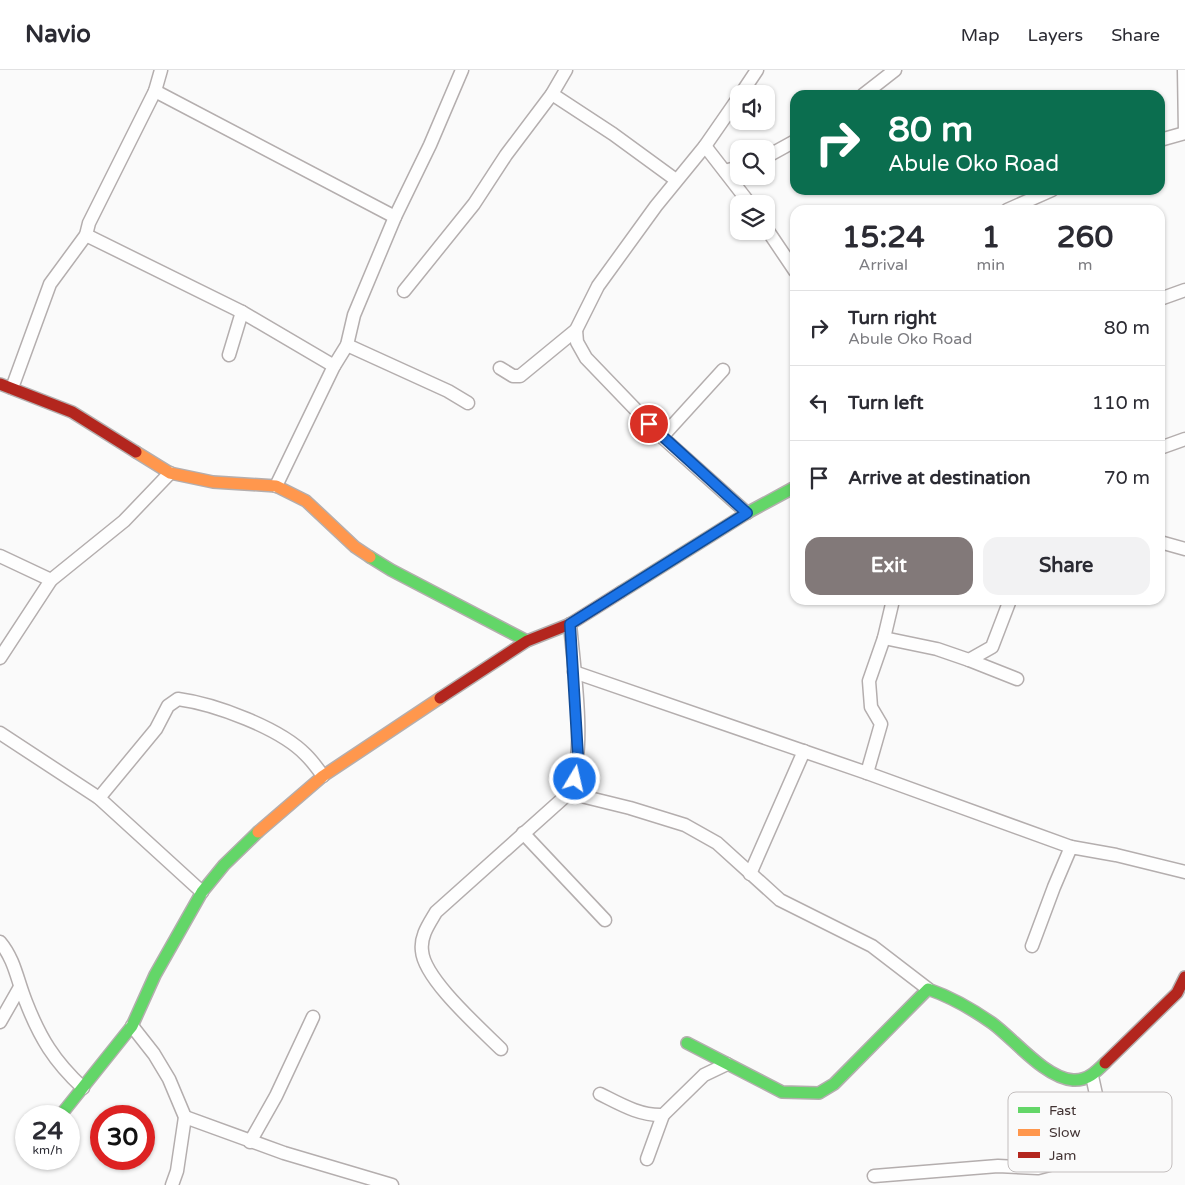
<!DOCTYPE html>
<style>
body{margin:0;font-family:"Varela Round",sans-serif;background:#f2f2f3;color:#2b2b33;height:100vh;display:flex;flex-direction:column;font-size:19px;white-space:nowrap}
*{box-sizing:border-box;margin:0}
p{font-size:16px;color:#7c7c81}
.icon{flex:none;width:28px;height:28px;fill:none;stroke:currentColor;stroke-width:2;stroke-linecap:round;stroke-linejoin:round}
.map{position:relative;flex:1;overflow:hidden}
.side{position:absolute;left:790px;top:135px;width:375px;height:400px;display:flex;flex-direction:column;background:#fff;border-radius:15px;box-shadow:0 1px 4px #0004}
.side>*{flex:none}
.hud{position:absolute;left:790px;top:20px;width:375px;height:105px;border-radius:15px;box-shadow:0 1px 4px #0004;background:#0b6e4f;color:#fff;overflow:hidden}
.controls{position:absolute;left:730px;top:15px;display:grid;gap:10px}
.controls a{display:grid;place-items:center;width:45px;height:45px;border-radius:10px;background:#fff;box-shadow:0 1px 4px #0004;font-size:25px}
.speed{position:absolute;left:15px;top:1035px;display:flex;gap:10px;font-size:25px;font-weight:700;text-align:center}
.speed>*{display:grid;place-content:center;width:65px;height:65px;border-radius:50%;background:#fff;box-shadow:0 1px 4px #0004;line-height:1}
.speed small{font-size:12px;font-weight:400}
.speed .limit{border:8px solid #d22;background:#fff;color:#111}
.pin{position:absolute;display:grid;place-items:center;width:42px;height:42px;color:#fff;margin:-21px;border:2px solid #fff;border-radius:50%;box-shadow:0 1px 5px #0007}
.me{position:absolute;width:55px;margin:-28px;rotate:9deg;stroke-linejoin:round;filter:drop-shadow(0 0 4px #0008)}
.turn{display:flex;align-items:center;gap:18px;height:105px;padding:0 15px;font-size:22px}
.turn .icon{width:65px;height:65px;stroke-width:2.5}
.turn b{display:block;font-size:35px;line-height:42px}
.eta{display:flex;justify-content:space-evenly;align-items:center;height:85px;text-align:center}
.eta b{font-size:30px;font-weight:700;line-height:35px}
.cta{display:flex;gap:10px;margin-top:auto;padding:10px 15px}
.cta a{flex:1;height:58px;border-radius:15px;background:#827979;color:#fff;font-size:20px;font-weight:700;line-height:58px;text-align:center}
.cta a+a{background:#f2f2f3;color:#2b2b33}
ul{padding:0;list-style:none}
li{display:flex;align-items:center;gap:15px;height:75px;padding:0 15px;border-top:1px solid #e1e1e2}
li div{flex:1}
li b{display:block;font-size:19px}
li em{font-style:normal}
header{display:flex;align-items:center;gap:30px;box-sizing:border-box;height:70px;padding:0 25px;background:#fff;border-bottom:1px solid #e1e1e2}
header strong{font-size:24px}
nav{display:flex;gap:28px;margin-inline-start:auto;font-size:18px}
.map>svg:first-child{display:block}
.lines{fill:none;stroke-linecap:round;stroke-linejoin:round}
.street-casing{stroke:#b4aeae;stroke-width:15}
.fast-casing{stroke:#b4aeae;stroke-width:14}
.slow-casing{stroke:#b4aeae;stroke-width:14}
.jam-casing{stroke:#b4aeae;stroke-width:14}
.street{stroke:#fefefe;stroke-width:12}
.fast{stroke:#63d668;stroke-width:11}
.slow{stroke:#ff974d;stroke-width:11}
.jam{stroke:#b3261e;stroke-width:11}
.route-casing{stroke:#114b97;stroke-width:12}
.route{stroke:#1a73e8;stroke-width:9}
.key{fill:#fafafa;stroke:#c3bebe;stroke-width:1}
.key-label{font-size:14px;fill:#423333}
</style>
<header>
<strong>Navio</strong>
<nav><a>Map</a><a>Layers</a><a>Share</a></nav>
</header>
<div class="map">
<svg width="1185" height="1115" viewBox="0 0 1185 1115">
<rect width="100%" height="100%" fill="#fafafa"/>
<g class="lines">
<g class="street-casing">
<g id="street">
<path d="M1184 0 1185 63"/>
<path d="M155 21 395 147"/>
<path d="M552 24 613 64 676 110"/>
<path d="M741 24 757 0"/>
<path d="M863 25 895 0"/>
<path d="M1160 70 1185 63"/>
<path d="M705 76 739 27"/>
<path d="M766 87 795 71"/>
<path d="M725 101 739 97"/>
<path d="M1007 140 1052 120"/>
<path d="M766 158 795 201"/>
<path d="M86 165 242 242"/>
<path d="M404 221 474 134 506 85 552 24 566 0"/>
<path d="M1160 229 1185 220"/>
<path d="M576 260 577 272 586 288 662 367 747 443"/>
<path d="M347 275 448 321 468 333"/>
<path d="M229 285 242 242 334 296"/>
<path d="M500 298 513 306H520L576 260 598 216 656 136 705 76 750 134"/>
<path d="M12 318 50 214 86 165 89 153 155 21 161 0"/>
<path d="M662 367 723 300"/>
<path d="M1160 378 1185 369"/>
<path d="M276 416 334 296 347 275 354 245 395 147 430 75 462 0"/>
<path d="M1160 472 1185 479"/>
<path d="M0 486 51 510"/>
<path d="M884 568 937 579 969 590 992 577 1010 530"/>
<path d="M0 588 51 510 124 451 170 403"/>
<path d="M969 590 1017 609"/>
<path d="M574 602 867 703 1071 777"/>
<path d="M0 663 99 728 202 822"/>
<path d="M867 703 881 654 871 637 869 611 884 568 893 530"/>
<path d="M569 723 630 738 685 755 717 773 780 830 872 876 928 919"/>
<path d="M99 728 156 659 168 636 178 629C215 634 280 658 306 685 312 691 318 699 323 706"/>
<path d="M523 763 605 850"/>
<path d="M750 804 804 681"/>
<path d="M0 872C15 890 17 910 26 932 40 968 54 991 83 1018"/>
<path d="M1032 876 1054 817 1071 777 1116 785 1185 802"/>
<path d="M0 952 20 917"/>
<path d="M132 956 154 984 169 1009 185 1047 177 1101 172 1115"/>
<path d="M501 979C480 958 424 909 422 881 420 866 429 854 436 842L569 723C587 680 574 601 570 554"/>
<path d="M600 1024C620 1034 640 1046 663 1045L704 1005 727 994"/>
<path d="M185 1047 284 1083 392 1115"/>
<path d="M250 1072 276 1026 313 947"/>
<path d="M647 1089 663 1045"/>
<path d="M874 1106 998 1096 1038 1098 1088 1085 1100 1079 1102 1074 1101 1047 1092 1006"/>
</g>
</g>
<g class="fast-casing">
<g id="fast">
<path d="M370 487 391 500 527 571"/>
<path d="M621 522 747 443 795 417"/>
<path d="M687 973 782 1022 819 1023 834 1014 928 919C951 927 972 939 992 953 1014 969 1045 1008 1073 1010 1087 1011 1096 1002 1105 993"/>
<path d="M60 1046 132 956 155 905 202 822 224 795 258 762"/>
</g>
</g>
<g class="slow-casing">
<g id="slow">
<path d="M136 382 170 403 213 412 276 416 306 431 355 477 370 487"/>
<path d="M258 762 323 706 440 628"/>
</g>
</g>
<g class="jam-casing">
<g id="jam">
<path d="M0 314 72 342 136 382"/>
<path d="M440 628 527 571 570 554 621 522"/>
<path d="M1105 993 1177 923 1185 907"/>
</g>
</g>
<use href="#street" class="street"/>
<use href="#fast" class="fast"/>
<use href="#slow" class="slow"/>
<use href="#jam" class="jam"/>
</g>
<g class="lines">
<g class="route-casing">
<path id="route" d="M575 709 578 686 570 554 747 443 649 354"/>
</g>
<use href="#route" class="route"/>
</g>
<rect x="1008" y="1022" width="164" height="80" rx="8" class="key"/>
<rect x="1018" y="1037" width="22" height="6" fill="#63d668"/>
<rect x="1018" y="1059" width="22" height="7" fill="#ff974d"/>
<rect x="1018" y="1082" width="22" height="6" fill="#b3261e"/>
<g class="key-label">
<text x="1049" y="1045">Fast</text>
<text x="1049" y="1067">Slow</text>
<text x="1049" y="1090">Jam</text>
</g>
</svg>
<div class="controls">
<a><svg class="icon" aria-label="sound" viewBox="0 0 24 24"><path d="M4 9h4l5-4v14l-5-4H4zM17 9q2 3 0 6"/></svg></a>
<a><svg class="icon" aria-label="search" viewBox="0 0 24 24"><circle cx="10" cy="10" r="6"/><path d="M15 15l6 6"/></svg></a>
<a><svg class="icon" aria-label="layers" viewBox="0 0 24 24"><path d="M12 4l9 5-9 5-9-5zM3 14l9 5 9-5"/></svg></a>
</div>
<div class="speed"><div>24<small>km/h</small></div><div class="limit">30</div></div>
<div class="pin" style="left:649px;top:354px;background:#d93025"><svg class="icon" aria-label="arrive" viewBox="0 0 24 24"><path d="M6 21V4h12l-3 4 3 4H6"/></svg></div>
<svg class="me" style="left:575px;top:709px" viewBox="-20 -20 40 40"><circle r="17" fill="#1a73e8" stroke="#fff" stroke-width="3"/><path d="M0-11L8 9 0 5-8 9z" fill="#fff"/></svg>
<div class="hud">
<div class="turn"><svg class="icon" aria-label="right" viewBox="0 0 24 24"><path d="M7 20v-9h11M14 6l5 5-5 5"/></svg><div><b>80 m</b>Abule Oko Road</div></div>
</div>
<section class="side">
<div class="eta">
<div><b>15:24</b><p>Arrival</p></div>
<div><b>1</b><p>min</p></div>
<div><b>260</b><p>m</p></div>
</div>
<ul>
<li><svg class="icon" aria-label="right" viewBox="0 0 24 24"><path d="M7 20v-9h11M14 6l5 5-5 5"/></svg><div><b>Turn right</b><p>Abule Oko Road</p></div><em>80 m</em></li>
<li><svg class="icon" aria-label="left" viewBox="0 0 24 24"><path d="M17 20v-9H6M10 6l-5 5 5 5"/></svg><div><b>Turn left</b></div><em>110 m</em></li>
<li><svg class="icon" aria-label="arrive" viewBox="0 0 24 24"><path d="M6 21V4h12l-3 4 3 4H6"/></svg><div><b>Arrive at destination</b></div><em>70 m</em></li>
</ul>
<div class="cta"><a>Exit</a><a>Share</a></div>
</section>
</div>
